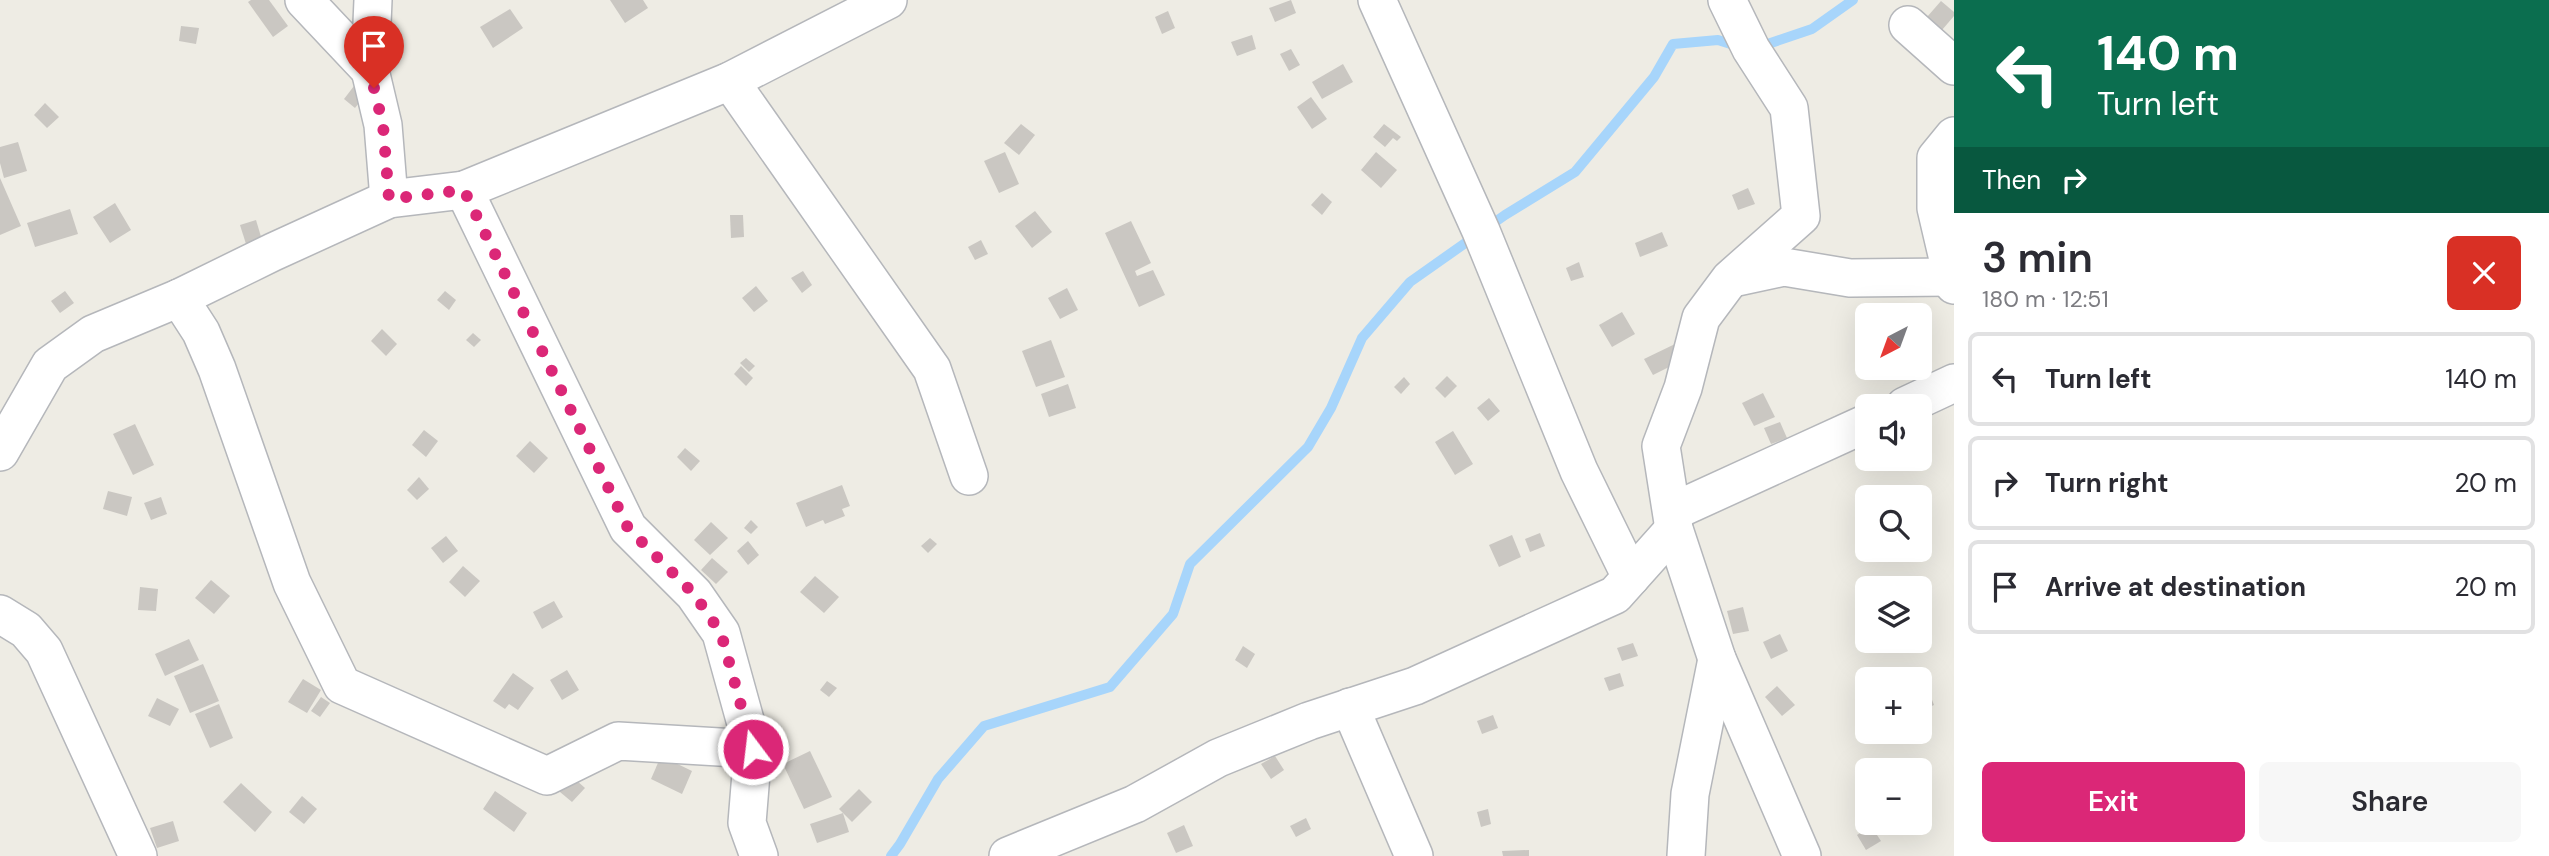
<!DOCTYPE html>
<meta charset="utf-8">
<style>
body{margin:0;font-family:"DM Sans",sans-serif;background:#f7f7f7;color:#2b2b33;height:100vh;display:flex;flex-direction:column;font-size:26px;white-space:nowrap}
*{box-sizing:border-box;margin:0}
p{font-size:23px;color:#7c7c81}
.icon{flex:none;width:38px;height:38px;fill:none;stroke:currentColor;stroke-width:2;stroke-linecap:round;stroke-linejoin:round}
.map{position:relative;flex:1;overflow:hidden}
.side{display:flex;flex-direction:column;background:#fff;width:595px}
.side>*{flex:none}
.hud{background:#0b6e4f;color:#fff;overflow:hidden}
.needle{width:46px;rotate:221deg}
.fabs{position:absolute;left:1855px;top:303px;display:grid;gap:14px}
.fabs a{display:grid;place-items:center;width:77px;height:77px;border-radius:10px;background:#fff;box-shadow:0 7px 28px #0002;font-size:35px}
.pin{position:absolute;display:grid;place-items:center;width:60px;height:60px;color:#fff;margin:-72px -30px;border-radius:50% 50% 50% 0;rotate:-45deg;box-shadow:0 0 7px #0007}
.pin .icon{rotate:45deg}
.me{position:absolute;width:77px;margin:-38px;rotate:345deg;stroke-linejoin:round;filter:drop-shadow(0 0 5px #0008)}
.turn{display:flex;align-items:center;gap:24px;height:147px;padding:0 28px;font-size:32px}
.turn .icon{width:91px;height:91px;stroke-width:2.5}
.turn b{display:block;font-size:49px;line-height:60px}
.then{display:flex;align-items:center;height:66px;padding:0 28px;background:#0003;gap:14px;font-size:26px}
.round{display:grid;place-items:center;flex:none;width:74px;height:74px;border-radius:10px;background:#f7f7f7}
.headline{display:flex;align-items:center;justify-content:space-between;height:119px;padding:0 28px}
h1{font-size:42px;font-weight:600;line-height:52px}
.cta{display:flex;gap:14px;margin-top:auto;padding:14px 28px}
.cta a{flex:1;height:80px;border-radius:10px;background:#db2777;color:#fff;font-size:28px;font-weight:600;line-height:80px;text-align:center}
.cta a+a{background:#f7f7f7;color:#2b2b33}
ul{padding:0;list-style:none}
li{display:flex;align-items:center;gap:21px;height:94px;margin:0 14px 10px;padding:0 14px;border:4px solid #e1e1e2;border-radius:10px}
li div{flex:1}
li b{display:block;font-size:26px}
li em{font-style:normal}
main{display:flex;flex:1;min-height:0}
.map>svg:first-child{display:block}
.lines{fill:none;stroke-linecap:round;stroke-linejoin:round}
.stream{stroke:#a7d5fb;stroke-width:10}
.building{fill:#cac7c2}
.minor-casing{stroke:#b5b7bb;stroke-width:40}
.minor{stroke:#fff;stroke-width:37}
.route{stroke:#db2777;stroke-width:12;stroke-dasharray:0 21.6}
</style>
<main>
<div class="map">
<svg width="1954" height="856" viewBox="0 0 1954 856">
<rect width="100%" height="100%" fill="#eeece4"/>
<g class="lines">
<g class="stream">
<path d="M1759 47 1812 29 1853 0"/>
<path d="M891 856 900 844 938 779 984 726 1110 687 1173 614 1190 564 1308 447 1331 408 1362 338 1410 282 1505 215 1575 172 1654 77 1673 44 1718 40 1737 46"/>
</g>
</g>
<g class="building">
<path d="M251 0H269L288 26 273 37 248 2Z"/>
<path d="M610 0H643L648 8 625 23Z"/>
<path d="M1291 0 1296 13 1275 22 1269 8Z"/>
<path d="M1941 1 1954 12V16L1942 30 1927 17Z"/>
<path d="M510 9 523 28 493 48 480 27Z"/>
<path d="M1168 11 1175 28 1162 34 1155 17Z"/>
<path d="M181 26 199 28 196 44 179 41Z"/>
<path d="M1252 35 1256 49 1237 56 1231 42Z"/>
<path d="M1291 49 1300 65 1289 71 1280 54Z"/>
<path d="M1343 64 1353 82 1322 99 1312 82Z"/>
<path d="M354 86 365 95 355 108 344 99Z"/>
<path d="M1311 97 1327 119 1312 129 1297 107Z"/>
<path d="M45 103 59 117 47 128 34 115Z"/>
<path d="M1021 124 1035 135 1019 155 1004 143Z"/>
<path d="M1384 124 1401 137 1397 141 1393 138 1385 147 1373 137Z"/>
<path d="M18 142 27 171 4 178 0 163V147Z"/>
<path d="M1005 152 1019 184 999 193 984 161Z"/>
<path d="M1376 152 1397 170 1381 188 1361 170Z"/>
<path d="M0 178 21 226 0 235Z"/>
<path d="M1748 188 1755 204 1738 210 1732 195Z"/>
<path d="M1322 193 1332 202 1322 215 1311 205Z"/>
<path d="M115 203 131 230 110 243 93 217Z"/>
<path d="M70 209 78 234 35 247 27 223Z"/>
<path d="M1035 211 1052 232 1032 248 1015 226Z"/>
<path d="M730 215H743L744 237 731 238Z"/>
<path d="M256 220 262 240 246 244 240 225Z"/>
<path d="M1131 221 1151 263 1135 271 1137 276 1153 270 1165 295 1139 307 1105 233Z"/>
<path d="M1662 232 1668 246 1640 257 1635 243Z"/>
<path d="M981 240 988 254 975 260 968 247Z"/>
<path d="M1579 262 1584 277 1571 281 1566 268Z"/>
<path d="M803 271 812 285 802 293 791 278Z"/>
<path d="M756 286 768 301 754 312 742 298Z"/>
<path d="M1067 288 1078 310 1060 319 1048 298Z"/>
<path d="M65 291 74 303 60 313 51 301Z"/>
<path d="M445 291 456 300 449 310 437 300Z"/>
<path d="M1622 312 1635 334 1612 347 1599 325Z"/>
<path d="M382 329 397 344 386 356 371 341Z"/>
<path d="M473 333 481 340 474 347 466 340Z"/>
<path d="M1051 340 1065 377 1036 387 1022 351Z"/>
<path d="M1675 344 1683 360 1653 375 1644 359Z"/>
<path d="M746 358 755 366 749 372 740 363Z"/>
<path d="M741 366 753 378 746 386 734 374Z"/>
<path d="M1447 376 1457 386 1445 398 1435 388Z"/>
<path d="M1404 377 1410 384 1401 394 1394 387Z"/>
<path d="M1068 384 1076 408 1049 417 1041 394Z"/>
<path d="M1763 393 1775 417 1754 426 1742 403Z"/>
<path d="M1489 398 1500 411 1488 421 1477 408Z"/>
<path d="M1780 422 1787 438 1771 444 1764 428Z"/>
<path d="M135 424 154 465 133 475 113 434Z"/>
<path d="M424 430 438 441 426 457 412 445Z"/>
<path d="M1453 431 1473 464 1455 475 1435 442Z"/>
<path d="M530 441 548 458 534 473 516 456Z"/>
<path d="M685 448 700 461 691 471 677 457Z"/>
<path d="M419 477 429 489 417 500 407 490Z"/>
<path d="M842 485 850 506 842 509 845 516 825 524 823 520 806 527 796 503Z"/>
<path d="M108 491 132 497 127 516 103 509Z"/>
<path d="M161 497 167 514 151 520 144 503Z"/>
<path d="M751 520 758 527 751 534 744 528Z"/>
<path d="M711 522 728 538 710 555 694 540Z"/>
<path d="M1540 533 1545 546 1530 552 1525 539Z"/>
<path d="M1512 535 1521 557 1499 567 1489 545Z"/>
<path d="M446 536 458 551 443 563 431 548Z"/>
<path d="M930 538 937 544 928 553 921 546Z"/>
<path d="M748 541 759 555 748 565 737 551Z"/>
<path d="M712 558 728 572 716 584 701 570Z"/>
<path d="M463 566 480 581 465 597 449 582Z"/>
<path d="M815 576 839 597 824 613 800 592Z"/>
<path d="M211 580 230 596 214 614 195 598Z"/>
<path d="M140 587 158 589 156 611 138 610Z"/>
<path d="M554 601 563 617 542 629 533 612Z"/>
<path d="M1743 607 1749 631 1733 634 1727 611Z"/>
<path d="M1780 634 1788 651 1771 659 1763 642Z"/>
<path d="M189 639 199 660 165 676 155 654Z"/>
<path d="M1633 643 1638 656 1622 661 1617 648Z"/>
<path d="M1243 646 1255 654 1247 668 1235 660Z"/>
<path d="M203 664 219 701 190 713 174 676Z"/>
<path d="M567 670 579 690 562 700 550 680Z"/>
<path d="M513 673 534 688 518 710 509 704 505 709 493 701Z"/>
<path d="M1620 673 1624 686 1609 691 1604 678Z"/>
<path d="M303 679 321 690 307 713 288 702Z"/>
<path d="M827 681 837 688 829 697 820 690Z"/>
<path d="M1777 686 1795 705 1782 716 1765 697Z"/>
<path d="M1929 692 1934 705 1920 711V695Z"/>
<path d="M321 697 330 703 320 717 311 711Z"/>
<path d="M157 698 179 709 170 726 148 716Z"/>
<path d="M219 704 233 738 210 748 195 714Z"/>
<path d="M1493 715 1498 728 1482 734 1477 721Z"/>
<path d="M810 751 832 797 804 809 783 764Z"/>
<path d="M661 756 692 771 682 794 651 779Z"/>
<path d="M1275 756 1284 770 1271 779 1261 764Z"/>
<path d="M567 772 585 788 572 802 554 787Z"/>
<path d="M241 783 272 812 255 832 223 802Z"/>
<path d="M859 789 872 802 852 822 839 809Z"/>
<path d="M495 791 527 813 514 832 483 809Z"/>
<path d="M302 796 317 809 304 824 289 812Z"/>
<path d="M1488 809 1491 824 1481 827 1477 812Z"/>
<path d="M843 813 849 832 817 843 810 824Z"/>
<path d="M1306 818 1311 829 1296 837 1290 826Z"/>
<path d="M173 821 179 841 157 848 150 828Z"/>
<path d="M1184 825 1193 846 1176 853 1167 833Z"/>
<path d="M1871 826 1881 841 1866 850 1857 835Z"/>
<path d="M1529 850V856H1503L1502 851Z"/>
</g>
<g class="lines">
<g class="minor-casing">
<g id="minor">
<path d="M304 0 370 70"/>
<path d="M373 0 370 70 383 125 389 199"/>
<path d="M1377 0 1481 231 1579 471 1631 577"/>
<path d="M1727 0 1751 49 1789 108 1801 216 1730 279 1701 318 1683 388 1661 446 1674 529 1717 659 1802 856"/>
<path d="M1908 25 1954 66"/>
<path d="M730 81 932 369 969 476"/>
<path d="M1954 136 1936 158V208L1954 285"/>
<path d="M464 190 628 528 694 594 721 633 753 749 747 823 759 856"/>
<path d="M1733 278 1784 267 1850 278 1951 277"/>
<path d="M179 298 201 332 217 369 292 583 342 685 547 776 618 741 753 749"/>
<path d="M1905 406 1954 383"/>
<path d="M0 452 50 365 93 334 179 298 273 252 389 199 464 190 730 81 888 0"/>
<path d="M1672 512 1867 423"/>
<path d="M0 614 26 630 44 651 138 856"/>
<path d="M1350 707 1414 856"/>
<path d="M1008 856 1135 804 1218 758 1309 721 1415 686 1615 595 1674 529"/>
<path d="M1686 856 1690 794 1717 659"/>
</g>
</g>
<use href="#minor" class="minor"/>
</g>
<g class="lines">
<path class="route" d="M374 88 383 125 389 199 464 190 628 528 694 594 721 633 753 749"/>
</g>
</svg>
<div class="fabs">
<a><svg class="needle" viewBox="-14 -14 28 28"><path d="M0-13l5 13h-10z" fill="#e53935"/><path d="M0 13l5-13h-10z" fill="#7c7c81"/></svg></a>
<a><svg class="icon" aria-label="sound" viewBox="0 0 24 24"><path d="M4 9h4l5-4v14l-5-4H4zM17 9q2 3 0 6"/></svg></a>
<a><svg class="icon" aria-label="search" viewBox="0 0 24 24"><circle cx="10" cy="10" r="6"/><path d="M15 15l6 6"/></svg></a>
<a><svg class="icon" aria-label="layers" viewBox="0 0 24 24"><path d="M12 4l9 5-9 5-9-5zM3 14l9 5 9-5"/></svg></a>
<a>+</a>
<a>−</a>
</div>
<div class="pin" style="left:374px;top:88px;background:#d93025"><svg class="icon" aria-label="arrive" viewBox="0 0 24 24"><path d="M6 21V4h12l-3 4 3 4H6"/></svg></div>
<svg class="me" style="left:753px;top:749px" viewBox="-20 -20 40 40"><circle r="17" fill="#db2777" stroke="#fff" stroke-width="3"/><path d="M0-11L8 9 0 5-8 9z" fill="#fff"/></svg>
</div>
<section class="side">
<div class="hud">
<div class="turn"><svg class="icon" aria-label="left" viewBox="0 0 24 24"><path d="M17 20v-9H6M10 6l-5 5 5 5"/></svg><div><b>140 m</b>Turn left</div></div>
<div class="then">Then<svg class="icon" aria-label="right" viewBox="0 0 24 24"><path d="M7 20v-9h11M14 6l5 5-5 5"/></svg></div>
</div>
<div class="headline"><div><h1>3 min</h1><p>180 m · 12:51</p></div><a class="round" style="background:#d93025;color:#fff"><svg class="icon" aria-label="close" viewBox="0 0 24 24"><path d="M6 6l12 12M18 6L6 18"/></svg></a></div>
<ul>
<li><svg class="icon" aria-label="left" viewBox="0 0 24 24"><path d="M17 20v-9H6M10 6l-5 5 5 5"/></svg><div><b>Turn left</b></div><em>140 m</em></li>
<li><svg class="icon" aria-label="right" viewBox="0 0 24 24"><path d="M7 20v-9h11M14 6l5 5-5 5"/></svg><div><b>Turn right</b></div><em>20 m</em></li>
<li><svg class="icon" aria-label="arrive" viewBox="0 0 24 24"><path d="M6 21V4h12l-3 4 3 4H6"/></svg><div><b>Arrive at destination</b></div><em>20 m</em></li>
</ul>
<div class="cta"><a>Exit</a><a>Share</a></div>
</section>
</main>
